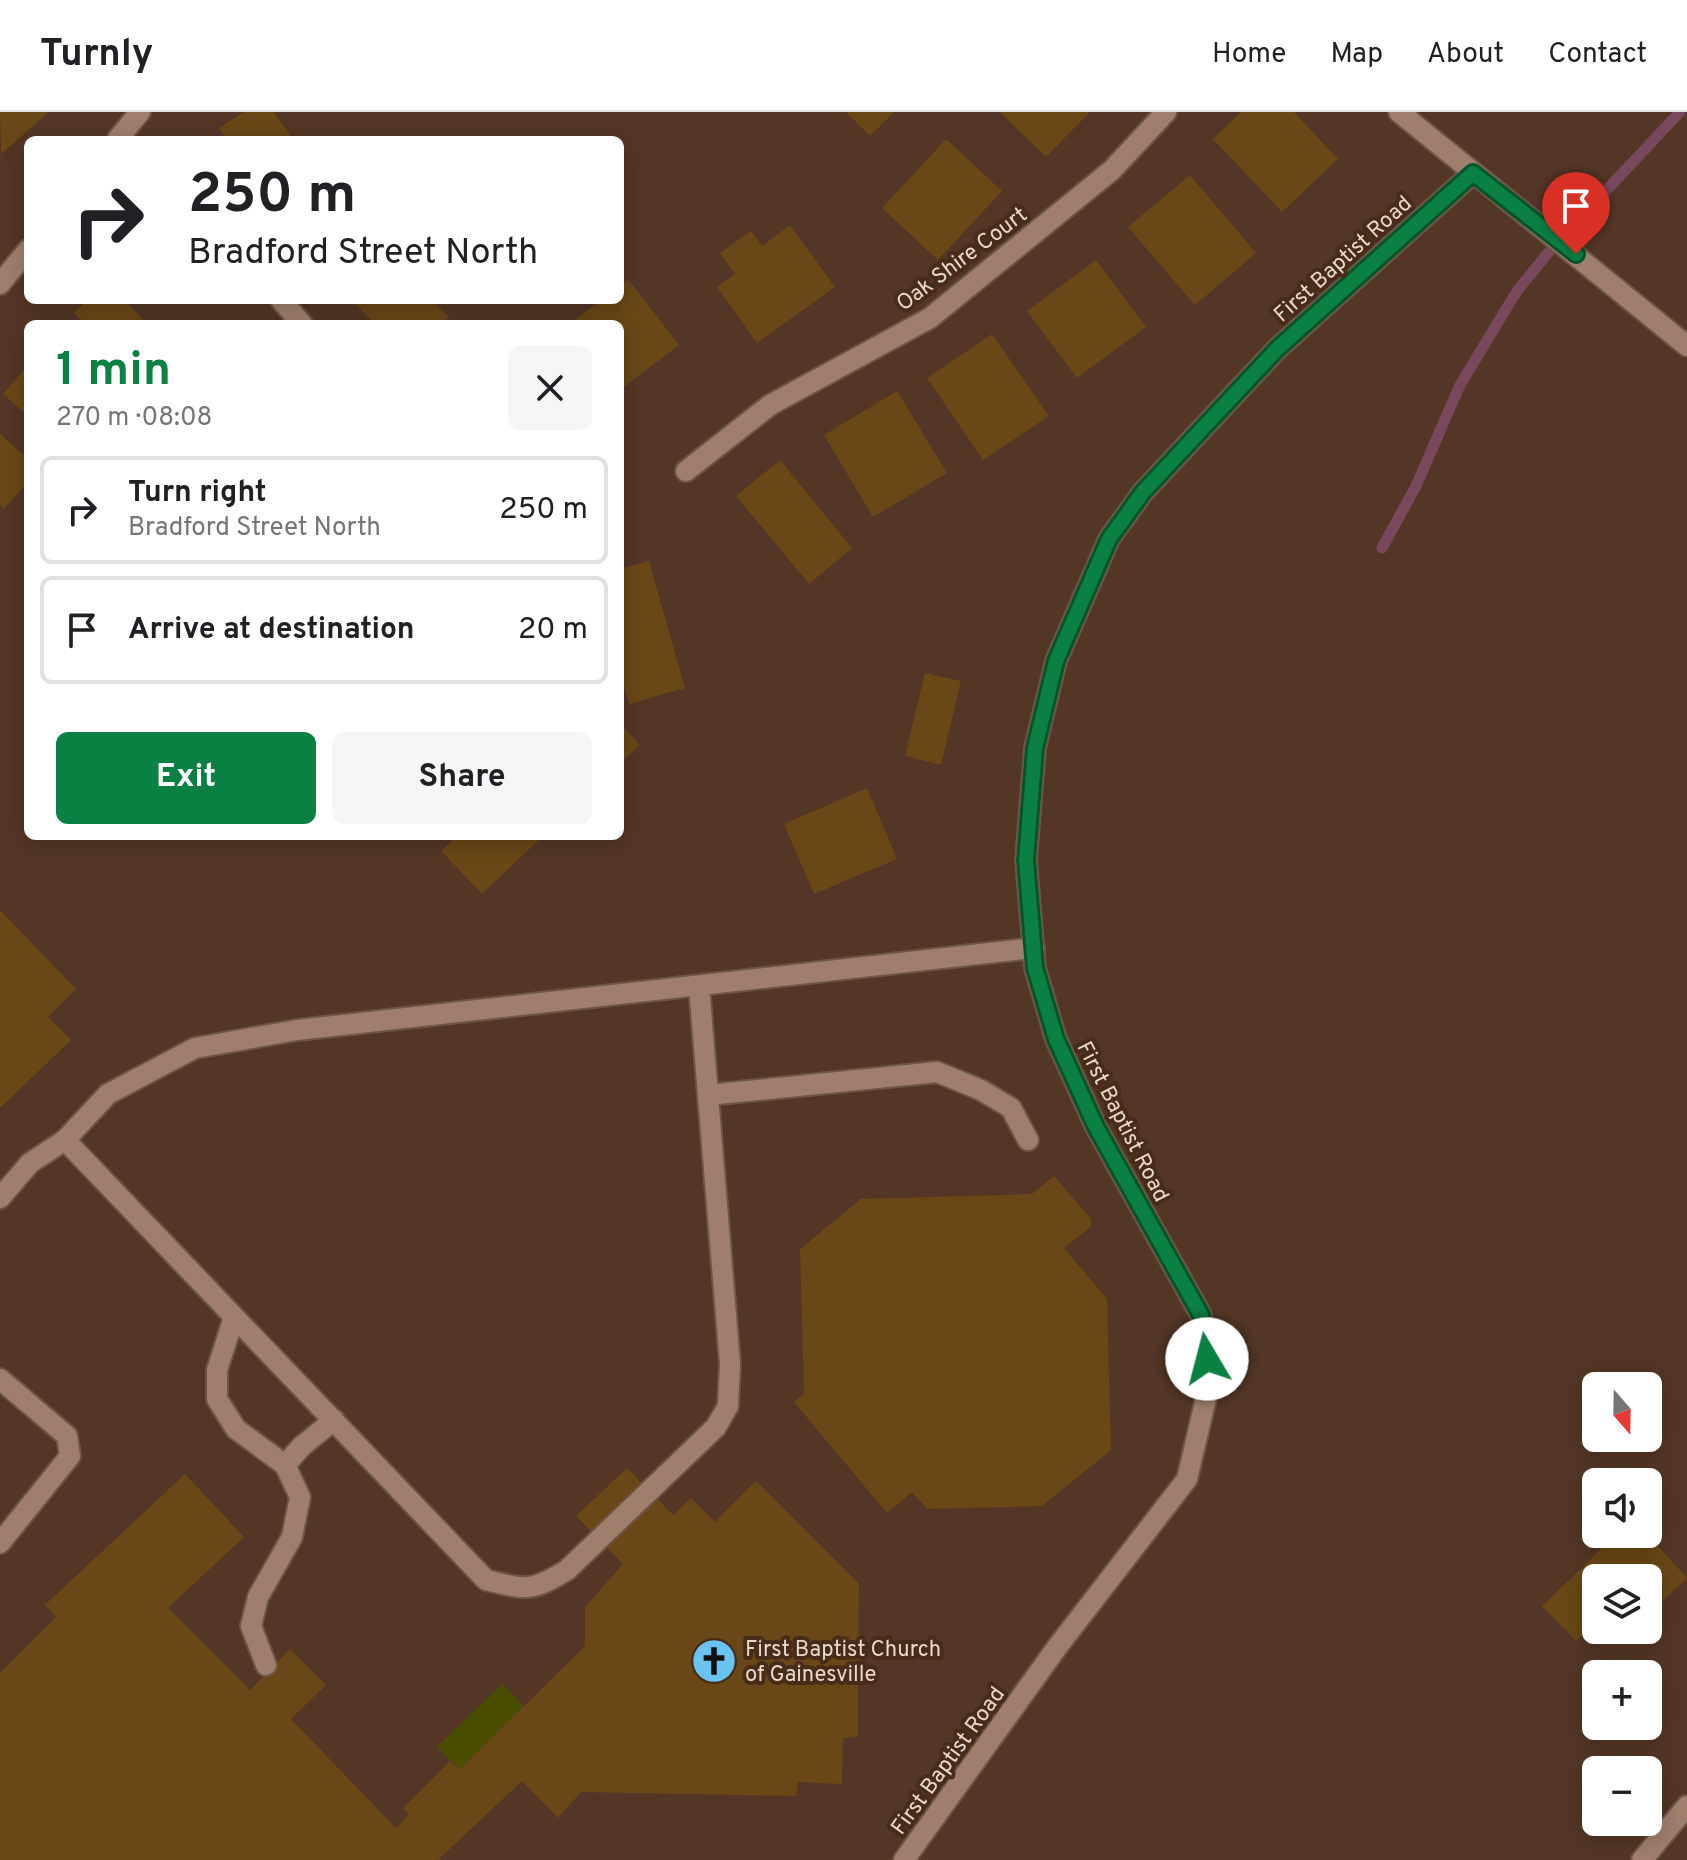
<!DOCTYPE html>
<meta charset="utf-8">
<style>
body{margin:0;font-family:Overpass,sans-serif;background:#f6f6f6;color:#202124;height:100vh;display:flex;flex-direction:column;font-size:30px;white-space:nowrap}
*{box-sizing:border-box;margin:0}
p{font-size:26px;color:#757577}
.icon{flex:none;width:44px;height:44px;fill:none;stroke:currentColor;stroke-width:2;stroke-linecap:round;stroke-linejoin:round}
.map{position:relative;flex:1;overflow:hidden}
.side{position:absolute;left:24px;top:208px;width:600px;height:520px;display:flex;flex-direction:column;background:#fff;border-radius:12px;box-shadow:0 4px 20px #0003}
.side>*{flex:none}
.banner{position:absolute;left:24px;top:24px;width:600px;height:168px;border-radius:12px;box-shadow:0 4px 20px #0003;background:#fff;color:#202124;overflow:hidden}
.needle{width:52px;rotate:160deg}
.controls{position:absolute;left:1582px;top:1260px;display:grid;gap:16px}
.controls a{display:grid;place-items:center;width:80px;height:80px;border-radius:12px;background:#fff;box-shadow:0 4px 20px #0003;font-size:40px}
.pin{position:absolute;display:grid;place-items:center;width:68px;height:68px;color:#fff;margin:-82px -34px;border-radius:50% 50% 50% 0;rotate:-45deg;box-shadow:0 0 8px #0007}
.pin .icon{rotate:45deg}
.me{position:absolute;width:88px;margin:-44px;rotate:352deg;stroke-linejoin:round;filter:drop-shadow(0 0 6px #0008)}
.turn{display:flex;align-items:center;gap:28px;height:168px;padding:0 32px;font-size:36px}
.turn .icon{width:104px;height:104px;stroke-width:2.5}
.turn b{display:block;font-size:56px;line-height:68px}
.round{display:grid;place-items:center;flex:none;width:84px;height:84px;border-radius:12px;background:#f6f6f6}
.overview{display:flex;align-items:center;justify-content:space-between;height:136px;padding:0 32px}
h1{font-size:48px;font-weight:700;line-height:60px;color:#0b8043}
.cta{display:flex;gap:16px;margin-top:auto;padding:16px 32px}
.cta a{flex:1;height:92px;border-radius:12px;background:#0b8043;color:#fff;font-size:32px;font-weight:700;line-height:92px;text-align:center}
.cta a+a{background:#f6f6f6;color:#202124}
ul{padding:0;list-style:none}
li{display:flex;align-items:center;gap:24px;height:108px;margin:0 16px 12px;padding:0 16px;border:4px solid #e0e0e0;border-radius:12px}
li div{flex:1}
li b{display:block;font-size:30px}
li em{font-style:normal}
header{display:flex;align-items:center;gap:48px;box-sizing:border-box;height:112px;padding:0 40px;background:#fff;border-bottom:2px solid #e0e0e0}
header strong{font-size:38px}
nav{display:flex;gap:44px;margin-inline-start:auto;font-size:28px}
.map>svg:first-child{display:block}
.green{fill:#4a4e00}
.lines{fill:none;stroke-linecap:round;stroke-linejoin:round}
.stream{stroke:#7a485d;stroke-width:11}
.building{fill:#694716}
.service-casing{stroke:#6d5546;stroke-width:24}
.minor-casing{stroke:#6d5546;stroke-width:24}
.tertiary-casing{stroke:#6d5546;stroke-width:24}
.service{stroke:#9f7f6b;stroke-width:20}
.minor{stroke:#9f7f6b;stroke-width:20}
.tertiary{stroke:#9f7f6b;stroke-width:20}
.route-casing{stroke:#07532c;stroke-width:20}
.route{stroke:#0b8043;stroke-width:14}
.labels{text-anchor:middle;stroke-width:8;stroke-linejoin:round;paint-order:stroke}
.street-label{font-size:22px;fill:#ead8cd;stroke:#482c1a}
.poi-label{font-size:22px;fill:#ead8cd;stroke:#482c1a;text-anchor:start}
</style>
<header>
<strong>Turnly</strong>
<nav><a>Home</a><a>Map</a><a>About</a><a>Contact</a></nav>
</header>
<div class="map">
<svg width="1687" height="1748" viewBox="0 0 1687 1748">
<rect width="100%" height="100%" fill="#533625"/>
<path class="green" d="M502 1572 524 1594 460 1657 437 1635Z"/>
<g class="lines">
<path class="stream" d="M1382 436 1416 374 1460 273 1517 179 1552 136 1680 0"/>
</g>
<g class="building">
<path d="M0 0H49L1 42Z"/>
<path d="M244 0H274L293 28H227L219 16Z"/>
<path d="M846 0H894L870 24Z"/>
<path d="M1000 0H1090L1046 45Z"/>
<path d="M1241 0H1294L1338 47 1282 100 1213 27Z"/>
<path d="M946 27 1002 79 938 148 882 96Z"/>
<path d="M1190 63 1256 141 1195 193 1128 115Z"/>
<path d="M790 113 835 175 757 231 717 175 735 162 720 141 751 119 762 134Z"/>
<path d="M1096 148 1146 215 1077 266 1027 199Z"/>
<path d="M628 167 679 233 620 278V212H570L601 188H620V174Z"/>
<path d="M87 188H124L148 212H85L74 201Z"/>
<path d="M352 188H432L449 205 442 212H375Z"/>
<path d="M992 222 1049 304 983 348 927 266Z"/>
<path d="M28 253V304L3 282Z"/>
<path d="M897 279 947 361 873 405 824 323Z"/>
<path d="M0 322 28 347V370L4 397 0 393Z"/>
<path d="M780 348 852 436 809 472 736 384Z"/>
<path d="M649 449 685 576 629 592 620 561V457Z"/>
<path d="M925 561 961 569 941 653 905 644Z"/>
<path d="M620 611 640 633 620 652Z"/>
<path d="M867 676 897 747 814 782 784 712Z"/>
<path d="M457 724H543L482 782 441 739Z"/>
<path d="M0 798 76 877 48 905 71 928 0 996Z"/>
<path d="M1054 1064 1091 1107V1115L1064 1136 1107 1187 1111 1338 1042 1394 927 1397 912 1380 887 1401 794 1290 804 1282 800 1137 861 1087 1032 1082Z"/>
<path d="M627 1356 673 1403 691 1386 715 1410 756 1369 859 1472 858 1625 843 1626 842 1672 798 1670 796 1684 581 1680 558 1706 522 1669 438 1748H0V1561L56 1505 45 1493 185 1362 244 1425 168 1496 250 1578 290 1537 326 1573 291 1607 396 1716 409 1702 403 1696 450 1649 460 1657 585 1534V1495L623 1452 576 1404Z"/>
<path d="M1617 1422H1647L1687 1466 1648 1503V1466H1596V1510L1576 1529 1542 1494Z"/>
</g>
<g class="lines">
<g class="service-casing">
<g id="service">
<path d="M281 188 302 212"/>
<path d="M708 983 937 960 981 978 1011 996 1028 1028"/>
<path d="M65 1028 486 1468C527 1478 531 1480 567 1458L716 1315 728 1294 730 1252 699 874"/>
<path d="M234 1205 217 1258V1287L236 1317 285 1353 300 1385 292 1425 258 1485 251 1514 266 1553"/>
<path d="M0 1267 67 1324 70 1344 0 1431"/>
<path d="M285 1353 302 1334 334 1308"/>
</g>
</g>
<g class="minor-casing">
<g id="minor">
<path d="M1399 0 1687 234"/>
<path d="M117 28 140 0"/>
<path d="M0 172 28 138"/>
<path d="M686 359 770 293 930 206 1112 58 1166 0"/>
<path d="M0 1086 30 1051 65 1028 108 982 195 936 297 918 1034 836"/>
<path d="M904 1748 1058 1534 1187 1367 1210 1269 1201 1203 1096 1015 1056 927 1035 856 1026 748 1035 636 1056 549 1109 427 1143 380 1277 237 1473 61"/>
</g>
</g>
<g class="tertiary-casing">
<path id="tertiary" d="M1642 1748 1687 1694"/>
</g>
<use href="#service" class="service"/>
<use href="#minor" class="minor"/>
<use href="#tertiary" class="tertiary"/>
</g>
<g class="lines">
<g class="route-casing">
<path id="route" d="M1207 1247 1201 1203 1096 1015 1056 927 1035 856 1026 748 1035 636 1056 549 1109 427 1143 380 1277 237 1473 61 1576 142"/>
</g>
<use href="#route" class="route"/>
</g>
<defs>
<g id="church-disc" transform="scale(2.3)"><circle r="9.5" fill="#6ac3f1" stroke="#482c1a"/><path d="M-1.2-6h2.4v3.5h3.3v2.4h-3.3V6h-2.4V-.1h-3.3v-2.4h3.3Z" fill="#111"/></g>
</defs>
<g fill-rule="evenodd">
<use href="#church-disc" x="714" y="1549"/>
</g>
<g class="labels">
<g class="street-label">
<text transform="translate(961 146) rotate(-37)" y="8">Oak Shire Court</text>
<text transform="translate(1342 146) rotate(-42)" y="8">First Baptist Road</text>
<text transform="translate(1124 1009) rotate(63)" y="8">First Baptist Road</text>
<text transform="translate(947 1648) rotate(-54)" y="8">First Baptist Road</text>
</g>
<g class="poi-label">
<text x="745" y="1544">First Baptist Church<tspan x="745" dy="25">of Gainesville</tspan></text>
</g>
</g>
</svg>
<div class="controls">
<a><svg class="needle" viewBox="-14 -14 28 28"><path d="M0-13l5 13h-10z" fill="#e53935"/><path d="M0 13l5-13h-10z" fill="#757577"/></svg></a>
<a><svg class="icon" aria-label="sound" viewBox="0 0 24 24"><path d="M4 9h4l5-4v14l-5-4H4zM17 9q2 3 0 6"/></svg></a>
<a><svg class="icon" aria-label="layers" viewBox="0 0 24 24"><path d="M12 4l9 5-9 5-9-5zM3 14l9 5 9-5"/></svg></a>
<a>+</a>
<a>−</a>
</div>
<div class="pin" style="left:1576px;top:142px;background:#d93025"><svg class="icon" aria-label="arrive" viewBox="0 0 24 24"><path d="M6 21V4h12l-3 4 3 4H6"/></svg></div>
<svg class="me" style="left:1207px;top:1247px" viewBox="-20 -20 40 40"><circle r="19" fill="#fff"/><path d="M0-13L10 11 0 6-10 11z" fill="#0b8043"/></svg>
<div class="banner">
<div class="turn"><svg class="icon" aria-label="right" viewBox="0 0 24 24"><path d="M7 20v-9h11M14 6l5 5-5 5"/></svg><div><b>250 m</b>Bradford Street North</div></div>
</div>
<section class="side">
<div class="overview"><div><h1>1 min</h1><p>270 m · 08:08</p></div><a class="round"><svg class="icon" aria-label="close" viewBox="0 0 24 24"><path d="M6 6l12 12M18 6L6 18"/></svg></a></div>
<ul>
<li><svg class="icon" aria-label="right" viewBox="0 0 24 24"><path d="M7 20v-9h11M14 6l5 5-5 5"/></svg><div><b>Turn right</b><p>Bradford Street North</p></div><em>250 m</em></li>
<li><svg class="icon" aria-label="arrive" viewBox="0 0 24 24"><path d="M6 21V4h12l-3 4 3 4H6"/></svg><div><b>Arrive at destination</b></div><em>20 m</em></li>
</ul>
<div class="cta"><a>Exit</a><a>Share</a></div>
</section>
</div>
